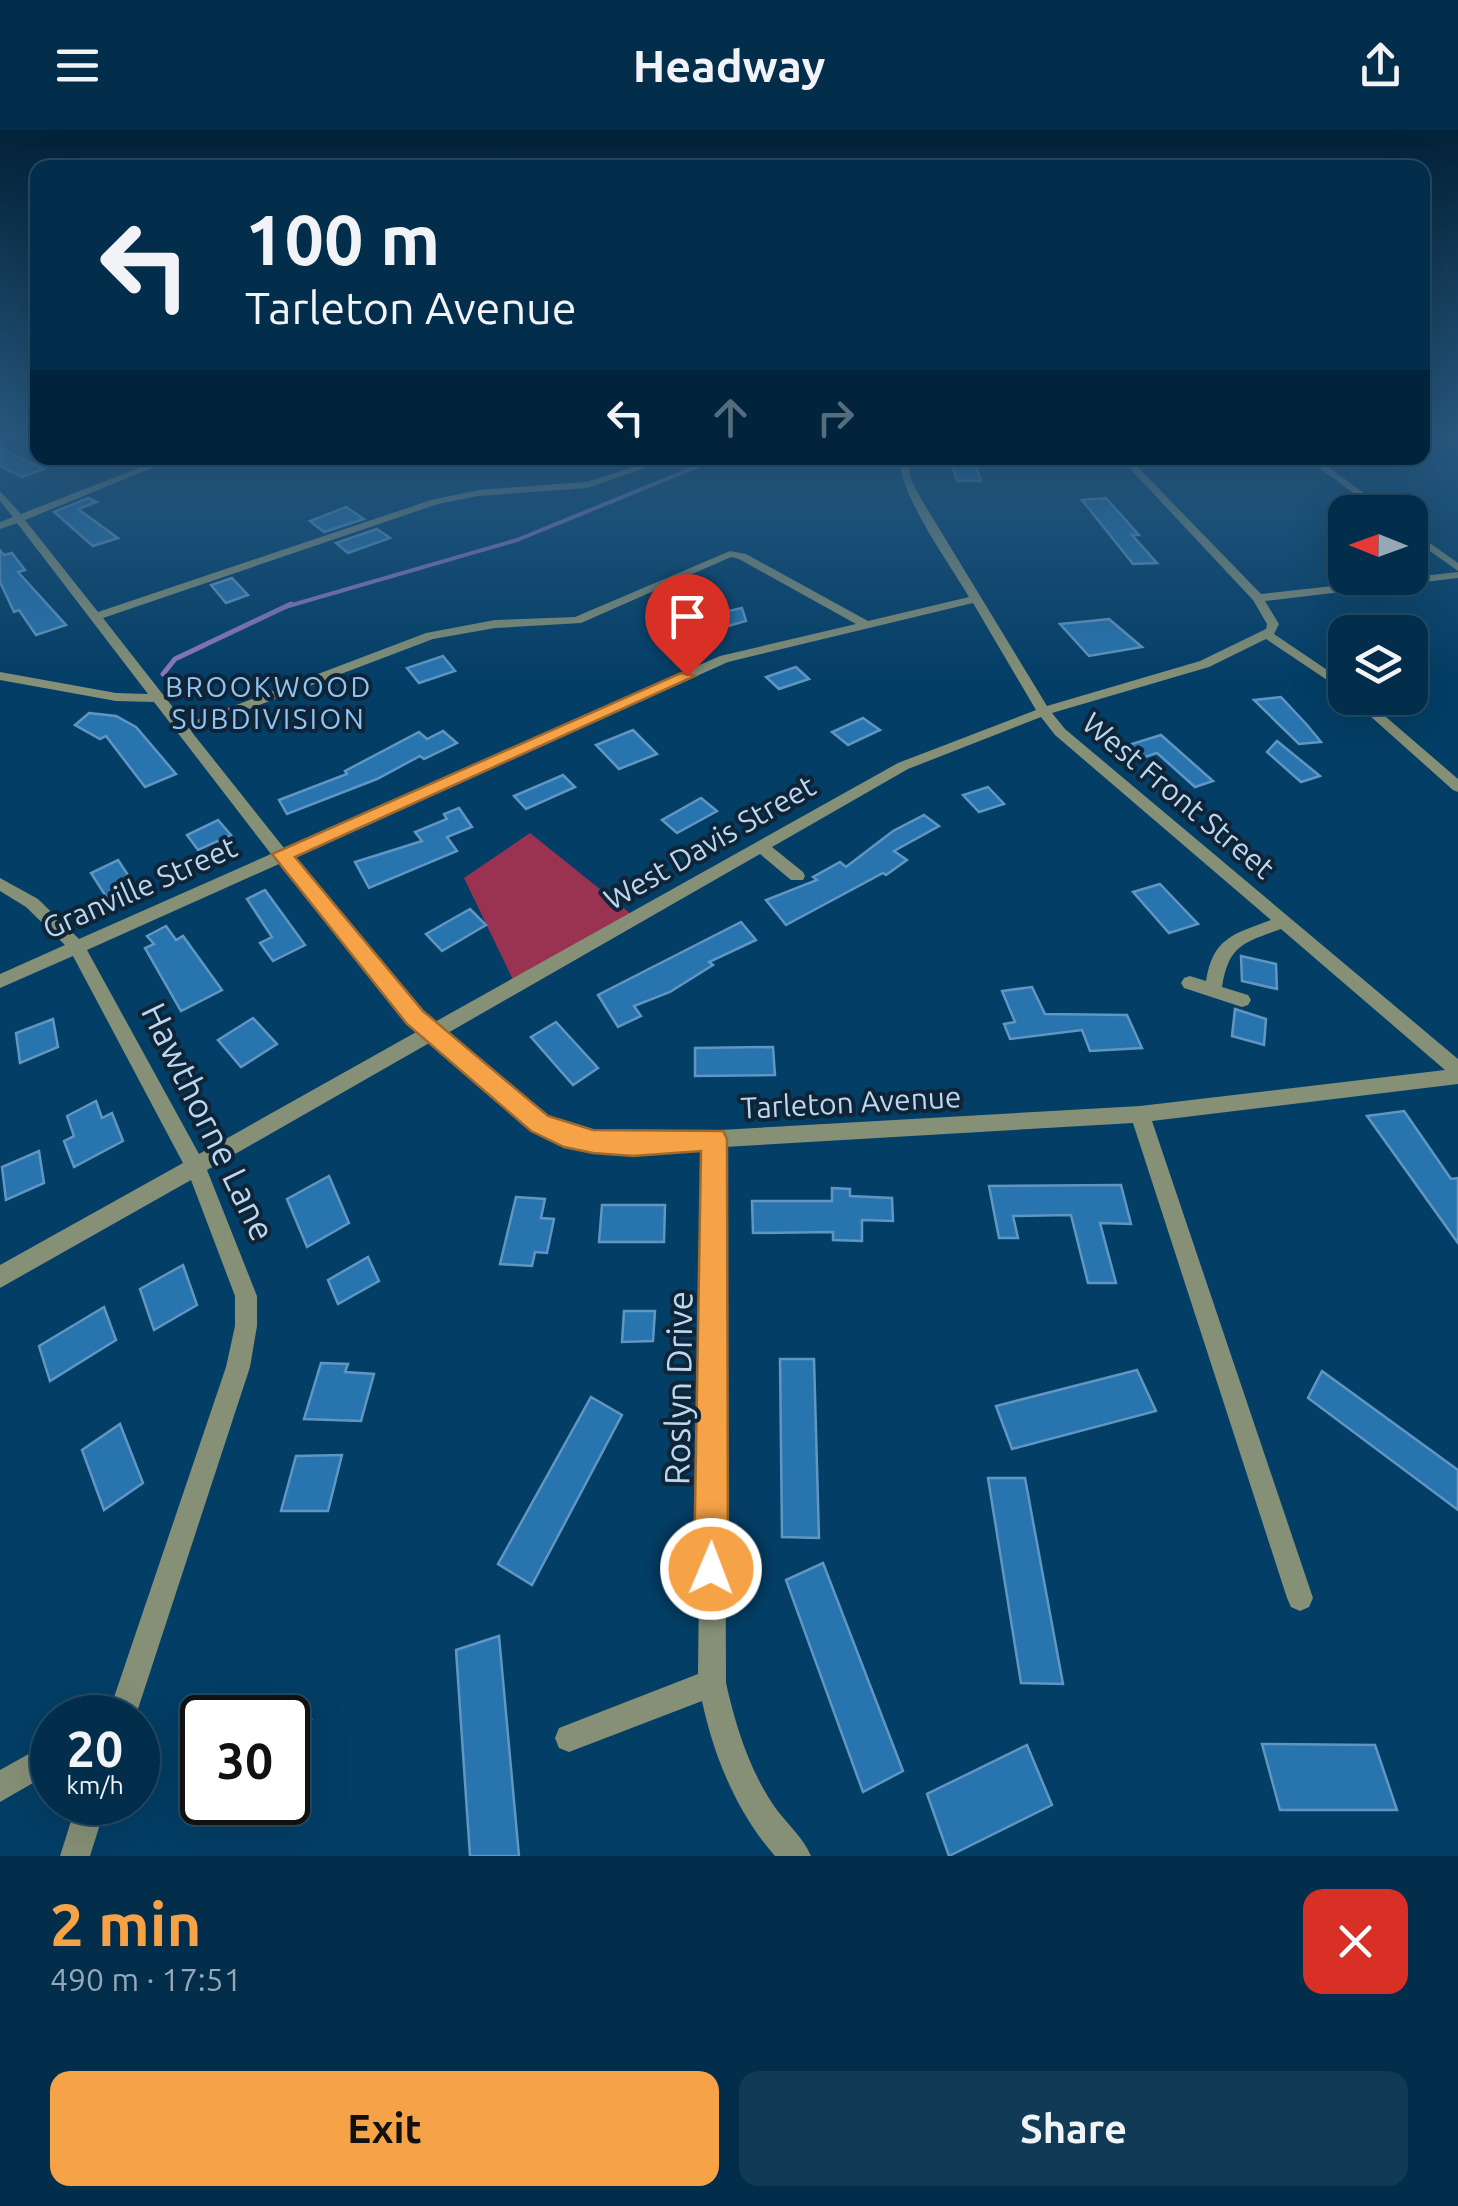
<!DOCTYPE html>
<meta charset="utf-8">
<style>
body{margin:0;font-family:Ubuntu,sans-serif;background:#103a56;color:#f1f3f6;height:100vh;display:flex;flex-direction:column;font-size:38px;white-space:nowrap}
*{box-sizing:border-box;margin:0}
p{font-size:32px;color:#96a8b5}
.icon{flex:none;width:55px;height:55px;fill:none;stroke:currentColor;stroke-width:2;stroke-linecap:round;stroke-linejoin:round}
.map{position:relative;height:1726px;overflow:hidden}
.side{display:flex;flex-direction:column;background:#022e4c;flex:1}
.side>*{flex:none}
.top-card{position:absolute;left:30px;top:30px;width:1400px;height:305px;border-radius:20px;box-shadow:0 10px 40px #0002,0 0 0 2px #234a64;background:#022e4c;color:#f1f3f6;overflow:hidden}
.needle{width:65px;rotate:271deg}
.fabs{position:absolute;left:1328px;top:365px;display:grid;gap:20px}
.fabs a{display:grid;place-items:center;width:100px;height:100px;border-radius:20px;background:#022e4c;box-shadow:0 10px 40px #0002,0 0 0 2px #234a64;font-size:50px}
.speed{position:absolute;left:30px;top:1565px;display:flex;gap:20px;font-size:50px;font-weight:700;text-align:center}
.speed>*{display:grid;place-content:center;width:130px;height:130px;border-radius:50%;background:#022e4c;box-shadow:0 10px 40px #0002,0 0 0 2px #234a64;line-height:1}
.speed small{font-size:25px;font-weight:400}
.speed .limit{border:5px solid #111;border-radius:15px;background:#fff;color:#111}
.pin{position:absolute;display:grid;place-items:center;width:85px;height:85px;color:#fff;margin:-102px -42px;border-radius:50% 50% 50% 0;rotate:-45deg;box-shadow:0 0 10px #0007}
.pin .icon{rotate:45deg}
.me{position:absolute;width:110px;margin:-55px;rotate:1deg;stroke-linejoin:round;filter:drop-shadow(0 0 8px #0008)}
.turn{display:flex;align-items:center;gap:35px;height:210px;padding:0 50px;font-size:45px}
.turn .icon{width:130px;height:130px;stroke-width:2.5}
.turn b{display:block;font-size:70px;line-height:85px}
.lanes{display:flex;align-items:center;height:95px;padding:0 50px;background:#0003;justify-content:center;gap:50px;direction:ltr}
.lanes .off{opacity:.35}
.round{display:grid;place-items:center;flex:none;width:105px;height:105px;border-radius:20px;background:#103a56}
.summary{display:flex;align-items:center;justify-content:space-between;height:170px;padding:0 50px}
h1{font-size:60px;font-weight:700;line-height:75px;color:#f6a246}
.action{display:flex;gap:20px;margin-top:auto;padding:20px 50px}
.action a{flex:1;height:115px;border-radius:20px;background:#f6a246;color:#111;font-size:40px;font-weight:700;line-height:115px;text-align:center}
.action a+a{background:#103a56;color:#f1f3f6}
header{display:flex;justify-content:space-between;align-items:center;height:130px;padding:0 50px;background:#022e4c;font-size:45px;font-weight:700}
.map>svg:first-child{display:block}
.green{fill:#9a3252}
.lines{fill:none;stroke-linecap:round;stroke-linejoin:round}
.stream-far1{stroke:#8e76bd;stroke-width:4}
.stream{stroke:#8e76bd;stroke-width:5}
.building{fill:#2774ae;stroke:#6196c2;stroke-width:2.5}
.minor{fill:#869076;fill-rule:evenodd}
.route{fill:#f6a246;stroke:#a0692e;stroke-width:2.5}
.labels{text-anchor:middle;stroke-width:8;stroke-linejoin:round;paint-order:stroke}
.far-neighbourhood-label{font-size:28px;letter-spacing:2.5px;fill:#90c6f5;stroke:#0f2436}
.street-label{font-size:30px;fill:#bcd7ef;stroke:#0f2436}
.near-street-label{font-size:35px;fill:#bcd7ef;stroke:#0f2436}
</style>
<header><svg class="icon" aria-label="menu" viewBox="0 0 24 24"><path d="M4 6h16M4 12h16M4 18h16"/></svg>Headway<svg class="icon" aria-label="share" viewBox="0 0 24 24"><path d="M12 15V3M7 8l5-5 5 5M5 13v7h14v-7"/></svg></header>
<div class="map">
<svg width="1458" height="1726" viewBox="0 0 1458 1726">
<rect width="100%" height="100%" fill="#033e66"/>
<path class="green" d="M530 703 636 788 516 856 464 748Z"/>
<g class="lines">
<path class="stream-far1" d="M285 477 517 410 718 328"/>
<path class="stream" d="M163 544 175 529 291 474"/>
</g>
<g class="building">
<path d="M0 318 44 339 22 347 0 336Z"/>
<path d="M950 328H973L981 351H957Z"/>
<path d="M88 368 97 372 78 379 118 408 93 416 54 382Z"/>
<path d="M1106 368 1139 405H1132L1157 433 1133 434 1082 370Z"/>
<path d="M346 377 364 389 324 402 310 391Z"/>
<path d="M377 399 390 408 348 423 336 413Z"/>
<path d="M0 420 4 425 12 423 25 440 18 442 66 495 36 505 19 480 14 482 0 452Z"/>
<path d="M232 448 248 465 226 473 211 455Z"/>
<path d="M742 478 746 491 679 510 666 495Z"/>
<path d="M1109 489 1142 517 1089 526 1060 494Z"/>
<path d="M443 526 455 541 419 553 407 538Z"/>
<path d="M796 537 809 549 779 559 766 547Z"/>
<path d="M1281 567 1308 596 1321 612 1299 614 1254 570Z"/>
<path d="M89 583 116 586 136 597 176 644 145 657 106 606 100 609 75 595Z"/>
<path d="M863 588 880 600 848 615 832 602Z"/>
<path d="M633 600 657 624 619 639 596 615Z"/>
<path d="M443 601 457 613 424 629 420 626 377 649 287 684 279 670 347 644 345 641 419 602 427 609Z"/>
<path d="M1161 605 1213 651 1195 657 1157 623 1136 630 1122 617Z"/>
<path d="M1277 611 1320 646 1301 652 1267 622Z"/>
<path d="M563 645 575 657 526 679 514 666Z"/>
<path d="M988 657 1004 674 979 682 963 665Z"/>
<path d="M701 668 717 681 677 703 662 690Z"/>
<path d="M459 678 472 697 447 707 457 721 369 758 355 732 422 711 415 702 447 689 444 684Z"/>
<path d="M924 685 939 696 894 721 907 730 886 745 883 743 786 795 766 770 817 750 813 747 840 732 846 737 893 701Z"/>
<path d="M218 690 231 705 198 720 187 705Z"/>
<path d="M118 730 140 763 112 776 91 743Z"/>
<path d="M1160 754 1198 794 1169 803 1133 762Z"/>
<path d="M265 760 305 815 273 831 260 813 272 807 247 769Z"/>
<path d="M470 779 486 795 442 821 426 804Z"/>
<path d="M741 792 756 810 709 832 713 835 670 862 634 876 641 886 618 897 598 865Z"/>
<path d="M166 796 176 810 183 806 222 860 181 881 145 818 154 814 147 806Z"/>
<path d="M1241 826 1276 834 1277 859 1242 851Z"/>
<path d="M1032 857 1045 884 1127 885 1142 918 1090 921 1082 900 1010 909 1004 894 1015 892 1002 861Z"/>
<path d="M1235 879 1266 889 1264 915 1232 906Z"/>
<path d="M253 888 277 914 241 937 218 910Z"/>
<path d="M53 889 58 917 20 933 16 903Z"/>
<path d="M556 892 598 938 573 955 531 907Z"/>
<path d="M773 917 775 945 695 946V918Z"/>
<path d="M96 971 102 988 112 983 123 1011 74 1037 64 1011 74 1006 67 986Z"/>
<path d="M1404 981 1451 1049 1458 1048V1113L1367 986Z"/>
<path d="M39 1021 44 1053 6 1070 2 1037Z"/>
<path d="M329 1046 349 1093 307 1117 287 1069Z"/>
<path d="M1121 1055 1131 1094 1100 1093 1116 1153H1088L1071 1085 1013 1086 1018 1108H999L989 1056Z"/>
<path d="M832 1058 850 1059V1066L892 1068 893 1091 862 1090V1111L833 1110V1102L753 1103 752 1071H832Z"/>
<path d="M516 1067 545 1069 541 1088 554 1089 547 1123 535 1122 532 1136 500 1134Z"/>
<path d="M602 1075H665L664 1112H599Z"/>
<path d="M368 1127 379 1151 338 1174 328 1150Z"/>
<path d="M183 1135 197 1175 154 1200 140 1159Z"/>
<path d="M104 1177 116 1210 50 1251 39 1216Z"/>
<path d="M624 1181H655L653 1211 622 1212Z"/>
<path d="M780 1229H814L819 1408 782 1407Z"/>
<path d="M321 1233 348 1234 345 1242 374 1244 361 1291 304 1289Z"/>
<path d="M1137 1240 1156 1281 1012 1319 996 1276Z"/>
<path d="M1322 1241 1458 1340V1380L1308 1268Z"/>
<path d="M591 1267 622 1285 532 1455 498 1434Z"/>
<path d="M120 1294 143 1353 104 1380 82 1320Z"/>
<path d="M342 1325 328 1381H281L296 1326Z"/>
<path d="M988 1348H1025L1063 1554 1021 1553Z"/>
<path d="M823 1433 903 1641 863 1662 786 1450Z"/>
<path d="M499 1506 519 1726H470L456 1520Z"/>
<path d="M288 1588 311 1590 294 1658 288 1657Z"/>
<path d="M1262 1614 1375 1615 1397 1680H1280Z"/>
<path d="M1027 1615 1052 1675 949 1726 927 1664Z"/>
</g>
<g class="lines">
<g class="minor">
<path d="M164 328H176L25 390 98 482 431 370 478 360 586 352 662 328H675L587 358 478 366 438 374 103 488 186 594 426 503 495 490 575 487 730 421 746 424 868 491 969 467C948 431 901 368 899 328H908L910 347 920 367 1047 576 1200 531 1266 499 1267 494 1253 470 1120 328H1129L1261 464 1458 442V448L1265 471 1279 494 1274 504 1345 552V562L1266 509 1209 537 1052 583 1065 599 1458 929V954L1152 991 1313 1468 1309 1477 1300 1481 1291 1477 1287 1468 1133 993 724 1017 726 1553C736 1597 749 1639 774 1676 786 1693 803 1707 811 1726H775C737 1683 714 1627 702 1571L569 1622 559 1618 555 1608 559 1598 698 1544 704 1019 633 1023 557 1012 533 999 431 912 207 1040 257 1166V1196L250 1237 135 1588H107L226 1237 235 1196V1166L191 1050 0 1158V1135L183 1033 73 826 0 858V844L65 815 26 777 0 761V748L38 769 79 809 271 724 154 572 116 571 0 550V542L116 563 148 564 17 393 0 399V392L13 387 0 371V361L21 384ZM731 427 739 429 856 494 720 526 284 718 191 601 433 509 495 498 581 493ZM973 473 1036 580 898 633 433 893 421 883 291 728 728 532ZM1041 587 1055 605 1271 790C1233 804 1213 808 1206 851L1190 846 1184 848 1181 853 1184 858 1242 877 1248 875 1251 870 1248 865 1222 857C1229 814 1244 813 1281 799L1445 940 1140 976 633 1005 567 998 547 987 446 904 760 724 791 750H803L805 746 803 742 772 717 908 639ZM279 734 418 901 199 1024 87 820Z"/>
<path d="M1306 328H1316L1390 382H1379Z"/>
<path d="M1410 399 1458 433V441L1410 407Z"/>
<path d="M1350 568H1364L1458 649V662L1453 660Z"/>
<path d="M52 1611V1642L0 1672V1640Z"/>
<path d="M77 1672H107L90 1726H60Z"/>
</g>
</g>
<linearGradient id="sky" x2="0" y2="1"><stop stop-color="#022238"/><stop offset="0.56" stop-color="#28587f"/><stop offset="1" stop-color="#28587f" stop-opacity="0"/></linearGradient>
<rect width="1458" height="552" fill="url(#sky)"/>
<path class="route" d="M681 543 695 546 295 727 423 881 548 986 593 1000 723 1001 727 1009 728 1439 723 1451 711 1456 699 1451 694 1439 701 1021 633 1026 593 1023 564 1017 531 1001 407 894 272 724Z"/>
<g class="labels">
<g class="far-neighbourhood-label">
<text x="269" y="567">BROOKWOOD<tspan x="269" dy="32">SUBDIVISION</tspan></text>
</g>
<g class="street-label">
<text transform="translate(1178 666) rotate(40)" y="10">West Front Street</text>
<text transform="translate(710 713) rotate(-30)" y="10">West Davis Street</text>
<text transform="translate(140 758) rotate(-24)" y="10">Granville Street</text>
<text transform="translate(851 973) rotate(-3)" y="10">Tarleton Avenue</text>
</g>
<g class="near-street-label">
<text transform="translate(208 992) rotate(64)" y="12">Hawthorne Lane</text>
<text transform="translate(679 1258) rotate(-89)" y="12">Roslyn Drive</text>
</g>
</g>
</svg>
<div class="fabs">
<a><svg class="needle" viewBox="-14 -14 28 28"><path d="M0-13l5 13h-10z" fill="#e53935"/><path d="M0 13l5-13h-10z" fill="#96a8b5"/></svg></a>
<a><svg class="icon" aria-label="layers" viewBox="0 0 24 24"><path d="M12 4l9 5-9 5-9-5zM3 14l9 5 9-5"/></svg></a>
</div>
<div class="speed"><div>20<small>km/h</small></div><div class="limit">30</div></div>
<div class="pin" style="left:687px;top:546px;background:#d93025"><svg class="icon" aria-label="arrive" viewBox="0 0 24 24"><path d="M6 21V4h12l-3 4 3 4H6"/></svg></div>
<svg class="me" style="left:711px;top:1439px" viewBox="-20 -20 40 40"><circle r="17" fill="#f6a246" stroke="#fff" stroke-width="3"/><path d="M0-11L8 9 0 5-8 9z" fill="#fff"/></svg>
<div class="top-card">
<div class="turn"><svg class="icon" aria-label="left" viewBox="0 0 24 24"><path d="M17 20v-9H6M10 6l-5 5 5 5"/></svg><div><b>100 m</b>Tarleton Avenue</div></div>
<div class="lanes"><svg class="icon" aria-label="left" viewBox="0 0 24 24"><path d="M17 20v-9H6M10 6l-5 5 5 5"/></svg><svg class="icon off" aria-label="ahead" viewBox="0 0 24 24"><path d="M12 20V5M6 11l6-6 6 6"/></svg><svg class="icon off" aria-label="right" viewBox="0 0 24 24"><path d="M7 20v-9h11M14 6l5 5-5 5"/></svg></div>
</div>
</div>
<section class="side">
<div class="summary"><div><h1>2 min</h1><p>490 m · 17:51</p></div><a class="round" style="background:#d93025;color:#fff"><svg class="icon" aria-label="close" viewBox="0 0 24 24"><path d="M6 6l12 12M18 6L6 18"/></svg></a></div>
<div class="action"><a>Exit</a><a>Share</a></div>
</section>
